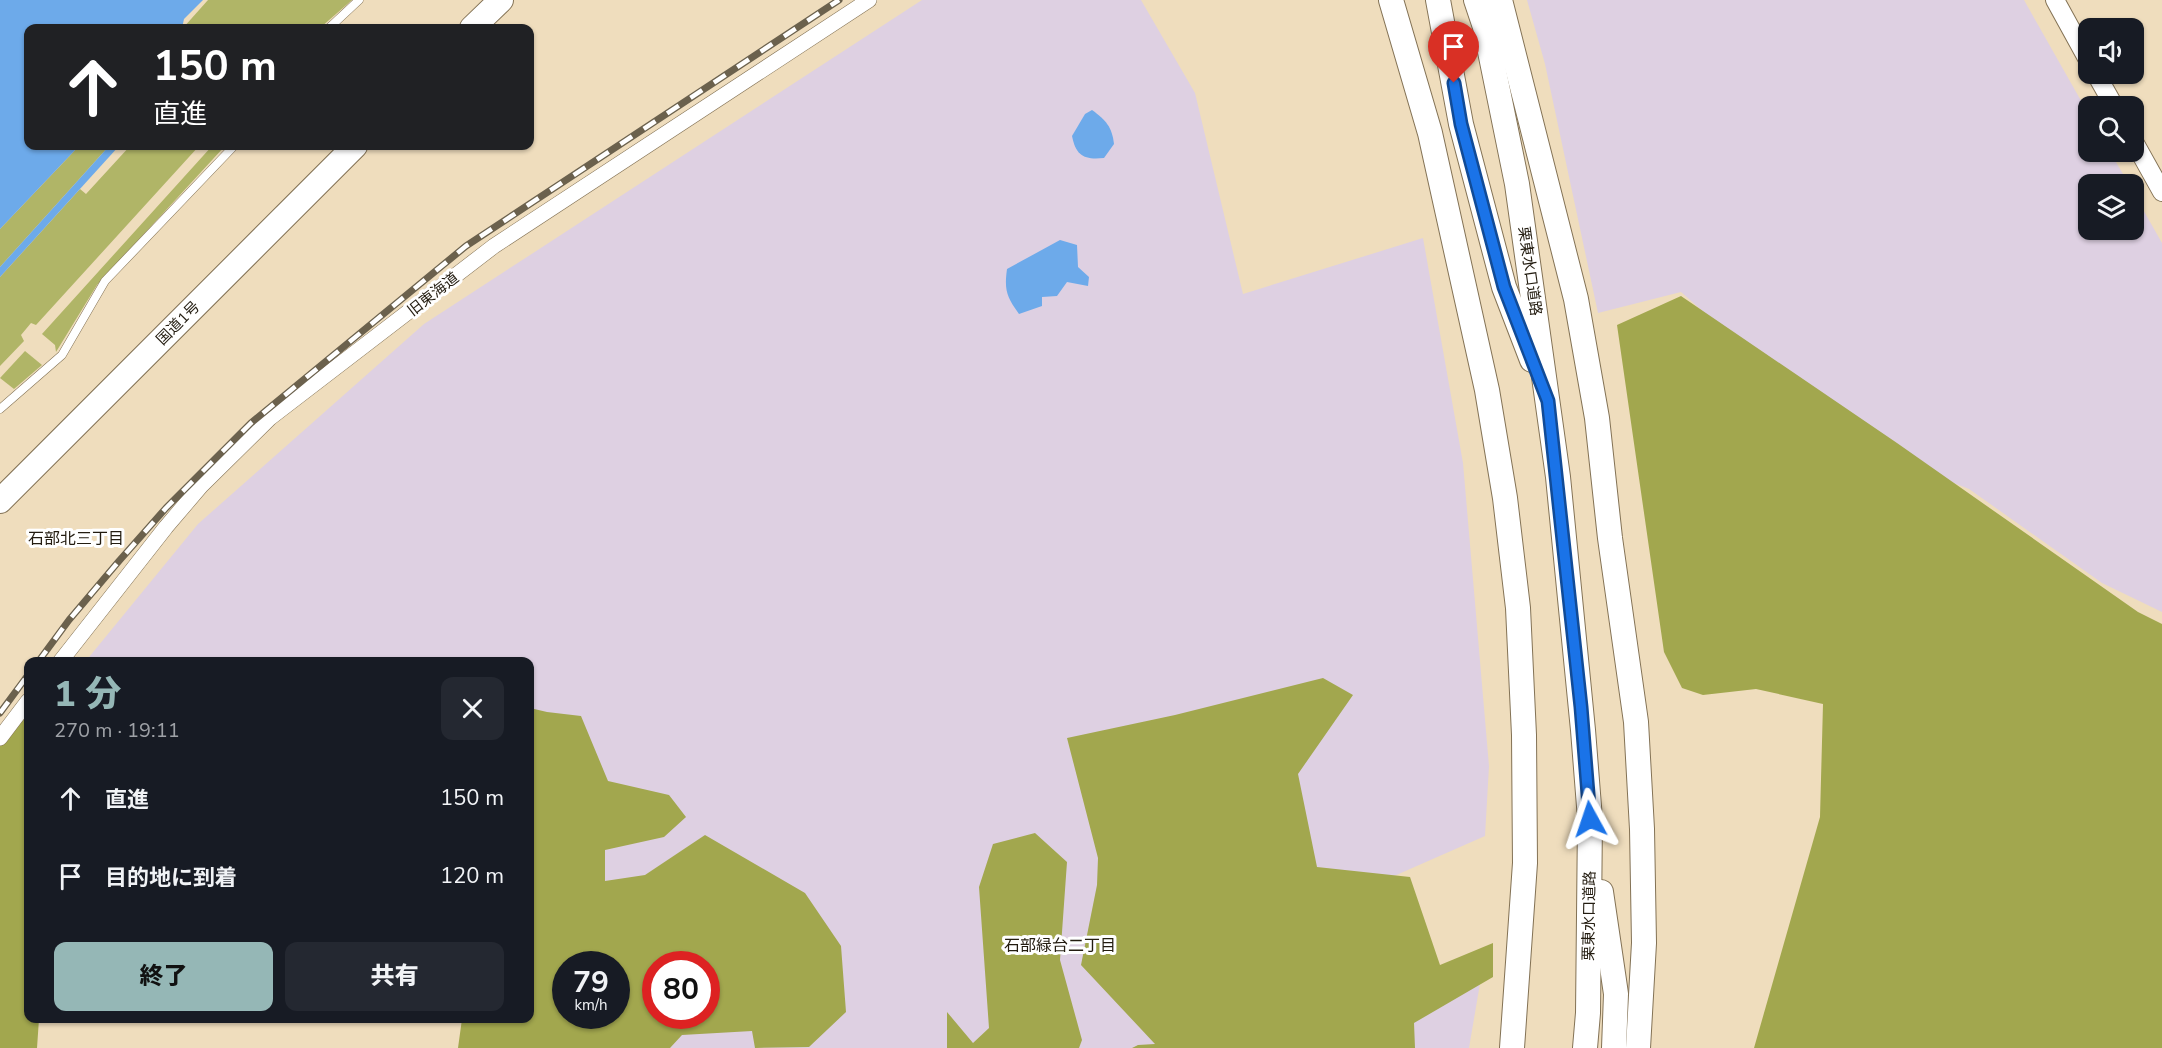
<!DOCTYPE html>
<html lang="ja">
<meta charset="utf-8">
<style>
body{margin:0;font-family:"Nunito Sans","Noto Sans JP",sans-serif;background:#242831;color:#f1f3f6;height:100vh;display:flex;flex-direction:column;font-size:22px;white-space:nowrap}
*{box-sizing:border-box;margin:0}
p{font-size:20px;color:#9ea1a6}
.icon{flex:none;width:33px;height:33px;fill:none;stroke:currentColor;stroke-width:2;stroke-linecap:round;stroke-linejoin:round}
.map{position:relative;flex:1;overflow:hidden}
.drawer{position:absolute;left:24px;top:657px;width:510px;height:366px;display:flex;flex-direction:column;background:#171b24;border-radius:12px;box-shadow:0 2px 4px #0004}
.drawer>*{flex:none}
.hud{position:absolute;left:24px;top:24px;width:510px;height:126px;border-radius:12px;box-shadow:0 2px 4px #0004;background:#202124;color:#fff;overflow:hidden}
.fabs{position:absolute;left:2078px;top:18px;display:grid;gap:12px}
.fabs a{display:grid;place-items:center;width:66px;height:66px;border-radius:12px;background:#171b24;box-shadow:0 2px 4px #0004;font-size:30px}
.speed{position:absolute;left:552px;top:951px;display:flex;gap:12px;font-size:30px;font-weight:700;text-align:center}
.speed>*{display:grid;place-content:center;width:78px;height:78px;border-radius:50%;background:#171b24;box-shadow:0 2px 4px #0004;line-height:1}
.speed small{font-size:15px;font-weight:400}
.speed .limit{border:9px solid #d22;background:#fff;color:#111}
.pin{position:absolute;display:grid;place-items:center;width:51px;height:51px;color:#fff;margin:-62px -26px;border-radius:50% 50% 50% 0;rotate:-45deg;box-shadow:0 0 6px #0007}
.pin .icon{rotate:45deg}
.me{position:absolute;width:66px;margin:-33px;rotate:355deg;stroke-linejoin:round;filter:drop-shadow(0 0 4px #0008)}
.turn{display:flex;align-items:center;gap:21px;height:126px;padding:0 30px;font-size:27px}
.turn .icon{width:78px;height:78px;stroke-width:2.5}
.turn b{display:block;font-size:42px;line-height:51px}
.round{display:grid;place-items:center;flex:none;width:63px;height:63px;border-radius:12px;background:#242831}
.overview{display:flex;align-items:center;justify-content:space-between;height:102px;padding:0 30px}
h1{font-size:36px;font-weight:800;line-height:45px;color:#95b7b6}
.primary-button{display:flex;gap:12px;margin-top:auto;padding:12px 30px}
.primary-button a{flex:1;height:69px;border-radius:12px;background:#95b7b6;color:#111;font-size:24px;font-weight:800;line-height:69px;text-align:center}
.primary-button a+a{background:#242831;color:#f1f3f6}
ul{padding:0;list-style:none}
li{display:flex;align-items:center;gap:18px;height:78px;padding:0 30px}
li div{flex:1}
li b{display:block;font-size:22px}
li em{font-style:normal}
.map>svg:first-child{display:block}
.industrial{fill:#ded0e2;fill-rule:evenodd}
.green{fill:#b0b567}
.forest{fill:#a2a74e;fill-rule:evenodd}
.water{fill:#6daaea}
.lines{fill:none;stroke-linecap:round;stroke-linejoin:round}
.service-casing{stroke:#837255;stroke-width:9}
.minor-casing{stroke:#837255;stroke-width:16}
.tertiary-casing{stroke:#837255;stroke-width:20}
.trunk-casing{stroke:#837255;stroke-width:26}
.service{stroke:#fff;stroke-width:8}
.minor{stroke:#fff;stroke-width:15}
.tertiary{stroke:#fff;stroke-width:18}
.trunk{stroke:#fff;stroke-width:24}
.rail-casing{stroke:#6b614d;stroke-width:7}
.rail{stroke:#fff;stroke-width:4.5;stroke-dasharray:14;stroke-linecap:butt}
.route-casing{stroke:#114b97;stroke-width:15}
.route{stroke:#1a73e8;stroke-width:10}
.labels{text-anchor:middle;stroke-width:6;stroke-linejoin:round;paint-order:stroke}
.street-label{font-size:15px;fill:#231c10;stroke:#fff}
.neighbourhood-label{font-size:16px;fill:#231c10;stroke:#fff}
</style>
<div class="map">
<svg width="2162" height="1048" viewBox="0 0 2162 1048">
<rect width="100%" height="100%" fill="#efddbd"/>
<g class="industrial">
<path d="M922 0H1141L1195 93 1243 294 1423 238 1463 463 1489 766 1485 836 1360 891 1413 988 1483 966 1469 1048H609L616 1016V964L530 893V662H85L198 524 424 324ZM656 964H706V1016H656Z"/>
<path d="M1527 0H2024L2088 113V152H2110L2129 184H2088V230H2133V192L2162 243V612L2102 583 1969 489 1852 443 1681 292 1598 313 1545 64Z"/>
</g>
<g class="green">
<path d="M208 0H352L320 28H183Z"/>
<path d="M79 146H109L0 267V229Z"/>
<path d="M130 146H199L36 325 31 323 21 335 24 341 0 366V277L80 189 86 194Z"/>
<path d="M212 146H225L97 285 56 352 55 345 42 334Z"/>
<path d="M25 351 42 365 14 389 0 378Z"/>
</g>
<g class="forest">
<path d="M1681 296 1897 443 2138 612 2162 624V1048H1754L1820 817 1823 704 1756 689 1703 695 1682 688 1664 652 1617 325Z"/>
<path d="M1323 678 1353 695 1298 774 1317 867 1410 877 1440 965 1493 943V977L1414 1023 1415 1048H1132L1138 1045 1155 1044 1081 965 1097 885 1098 858 1067 738 1175 715Z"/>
<path d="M28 706V1018L39 1019 37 1048H0V742Z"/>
<path d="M530 708 547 712 581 716 608 781 669 795 686 817 664 837 605 850V881L645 875 705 835 805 893 841 946 846 1012 809 1047 755 1048 752 1031 682 1035 670 1048H458L462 1019 530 1018ZM616 964V1016H566V964ZM706 964V1016H656V964Z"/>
<path d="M1035 833 1067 862 1060 960 1082 1040 1079 1048H947V1012L973 1043 989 1028 979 887 993 844Z"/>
</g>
<g class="water">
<path d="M0 0H203L184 19 182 28H28V146H79L0 229Z"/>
<path d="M1092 110C1106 120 1112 127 1114 144L1104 158C1084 160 1076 156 1072 136L1085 114Z"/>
<path d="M109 146H119L0 277V267Z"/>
<path d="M1060 240 1077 245 1078 267 1089 277 1088 286 1067 282 1057 296 1042 297V306L1019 314C1007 297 1004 291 1007 269Z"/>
</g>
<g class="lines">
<g class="service-casing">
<g id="service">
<path d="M329 28 359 0"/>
<path d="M0 409 62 355 105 281 234 146"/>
</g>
</g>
<g class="minor-casing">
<g id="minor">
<path d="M60 662 166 527 201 486 270 418 494 246 869 0"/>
<path d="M0 738 28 701"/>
</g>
</g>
<g class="tertiary-casing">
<g id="tertiary">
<path d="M2055 0 2088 60"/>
<path d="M2096 74 2114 106"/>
<path d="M2133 140 2162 192"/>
</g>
</g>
<g class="trunk-casing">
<g id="trunk">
<path d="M1391 0 1430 133 1487 390 1505 498 1518 608 1524 735 1525 863 1512 1048"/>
<path d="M1438 0 1461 124 1504 287 1532 360"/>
<path d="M1476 0 1485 27 1517 184 1558 477 1583 730 1590 819 1588 1013 1585 1048"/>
<path d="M1500 0 1576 299 1597 418 1610 538 1636 722 1642 829 1644 943 1638 1048"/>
<path d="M472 28 501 0"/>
<path d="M0 501 355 146"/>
<path d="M1601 892 1616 994 1614 1048"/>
</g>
</g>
<use href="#service" class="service"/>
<use href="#minor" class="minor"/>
<use href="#tertiary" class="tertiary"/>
<use href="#trunk" class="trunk"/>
<g class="rail-casing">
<g id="rail">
<path d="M38 662 69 620 119 561 166 508 251 423 466 246 839 0"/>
<path d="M0 713 28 675"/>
</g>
</g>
<use href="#rail" class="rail"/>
</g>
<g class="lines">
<g class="route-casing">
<path id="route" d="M1454 83 1461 124 1504 287 1548 401 1581 707 1590 819"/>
</g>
<use href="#route" class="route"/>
</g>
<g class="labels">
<g class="street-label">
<text transform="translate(1530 271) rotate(82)" y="5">栗東水口道路</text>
<text transform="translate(433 294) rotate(-38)" y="5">旧東海道</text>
<text transform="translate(178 323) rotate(-45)" y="5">国道1号</text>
<text transform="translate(1589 916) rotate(-89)" y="5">栗東水口道路</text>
</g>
<g class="neighbourhood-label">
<text x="76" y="544">石部北三丁目</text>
<text x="1060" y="951">石部緑台二丁目</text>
</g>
</g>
</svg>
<div class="fabs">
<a><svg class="icon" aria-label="sound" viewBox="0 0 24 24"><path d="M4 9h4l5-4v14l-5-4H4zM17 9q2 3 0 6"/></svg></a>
<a><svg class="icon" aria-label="search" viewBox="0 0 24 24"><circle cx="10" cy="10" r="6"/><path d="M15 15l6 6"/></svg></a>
<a><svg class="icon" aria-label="layers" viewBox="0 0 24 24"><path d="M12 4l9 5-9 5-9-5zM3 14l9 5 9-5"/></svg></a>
</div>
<div class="speed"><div>79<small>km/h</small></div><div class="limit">80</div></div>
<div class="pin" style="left:1454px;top:83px;background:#d93025"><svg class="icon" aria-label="arrive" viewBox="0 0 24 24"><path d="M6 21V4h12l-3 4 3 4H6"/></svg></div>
<svg class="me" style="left:1590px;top:819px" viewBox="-20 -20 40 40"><path d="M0-17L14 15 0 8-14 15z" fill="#1a73e8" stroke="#fff" stroke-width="4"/></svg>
<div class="hud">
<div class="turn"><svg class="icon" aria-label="ahead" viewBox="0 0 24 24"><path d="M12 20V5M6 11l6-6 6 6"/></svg><div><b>150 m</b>直進</div></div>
</div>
<section class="drawer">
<div class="overview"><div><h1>1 分</h1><p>270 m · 19:11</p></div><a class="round"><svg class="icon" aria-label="close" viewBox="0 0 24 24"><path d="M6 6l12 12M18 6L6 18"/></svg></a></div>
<ul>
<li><svg class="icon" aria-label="ahead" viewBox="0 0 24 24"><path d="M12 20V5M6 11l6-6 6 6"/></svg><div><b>直進</b></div><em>150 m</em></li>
<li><svg class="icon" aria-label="arrive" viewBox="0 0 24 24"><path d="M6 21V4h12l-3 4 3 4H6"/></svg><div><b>目的地に到着</b></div><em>120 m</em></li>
</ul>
<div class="primary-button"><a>終了</a><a>共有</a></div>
</section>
</div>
